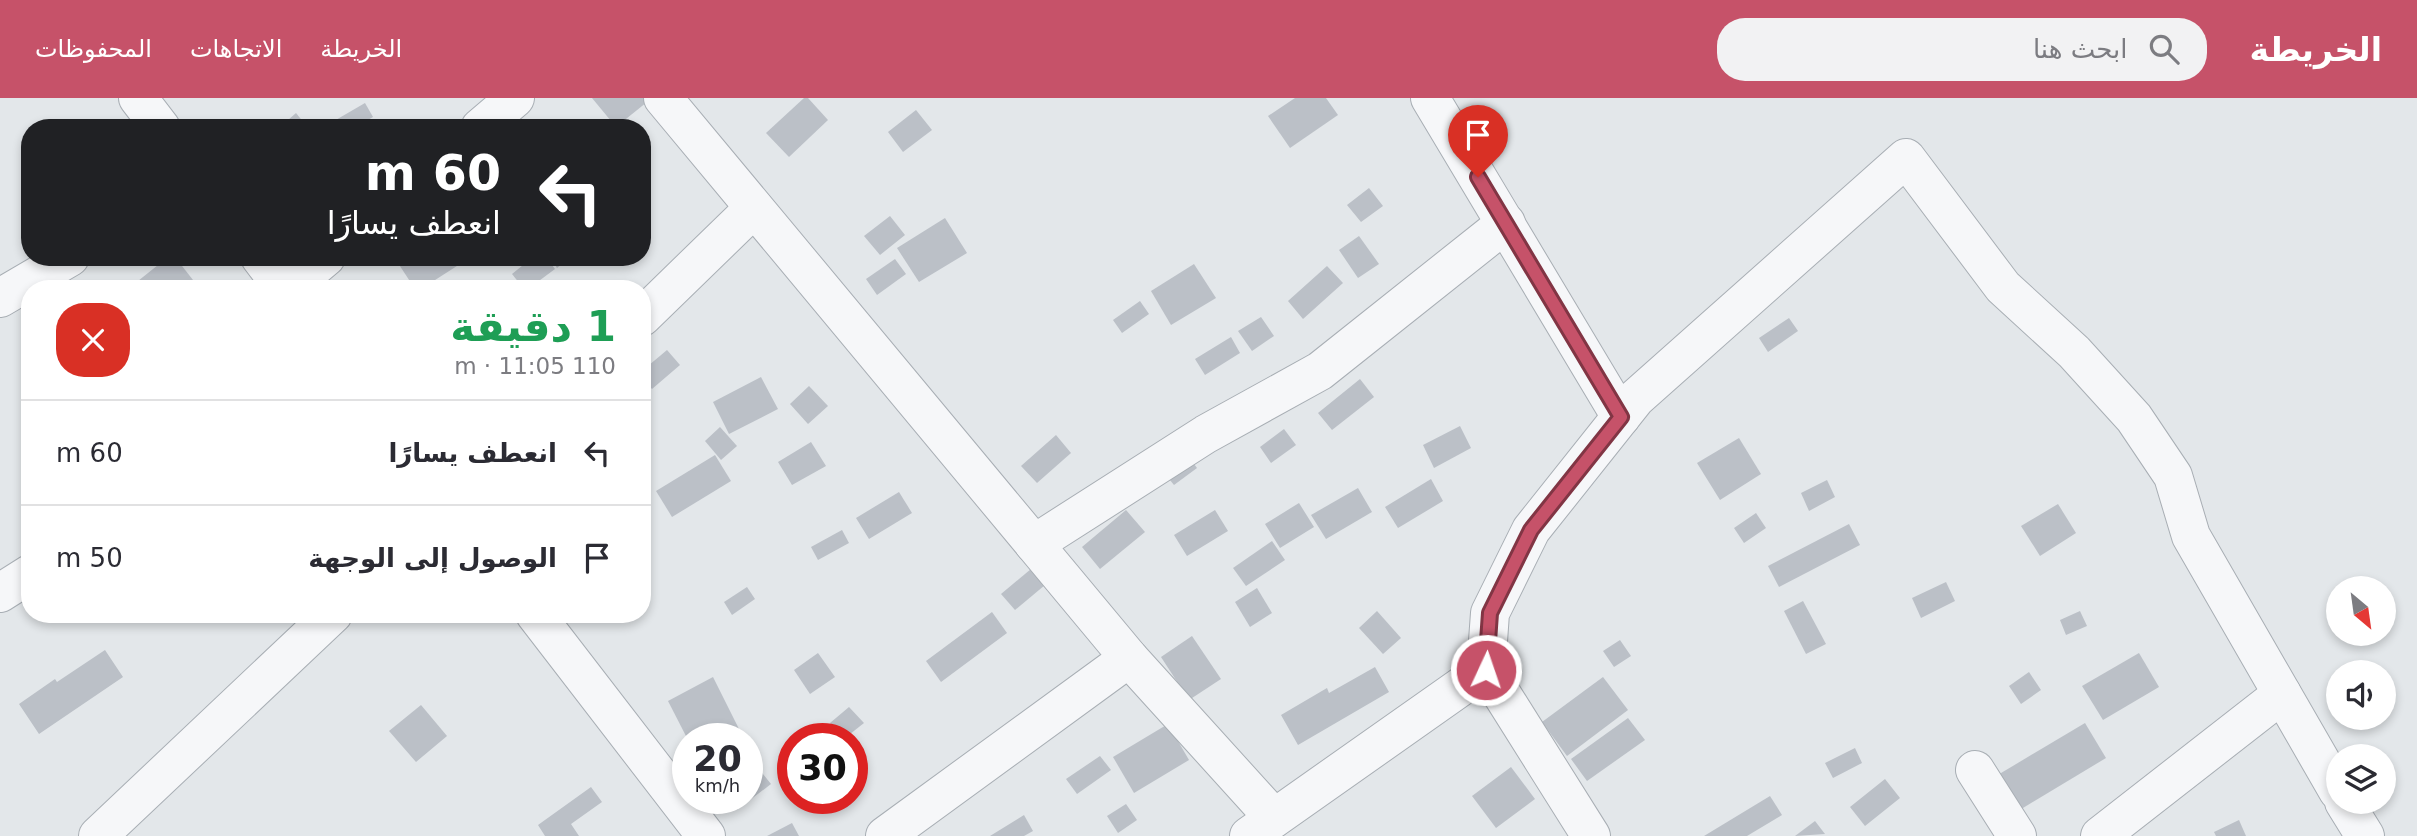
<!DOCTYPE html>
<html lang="ar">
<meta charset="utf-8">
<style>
body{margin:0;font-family:"DejaVu Sans",Cairo,sans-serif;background:#f2f2f3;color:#2b2b33;direction:rtl;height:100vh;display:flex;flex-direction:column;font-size:26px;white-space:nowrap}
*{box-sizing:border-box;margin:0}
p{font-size:23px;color:#7c7c81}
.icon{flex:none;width:38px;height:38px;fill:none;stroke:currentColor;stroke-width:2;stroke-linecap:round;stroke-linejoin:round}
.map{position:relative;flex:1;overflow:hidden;direction:ltr}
.drawer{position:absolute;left:21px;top:182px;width:630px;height:343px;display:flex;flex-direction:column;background:#fff;border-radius:28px;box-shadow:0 4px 10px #0003;direction:rtl}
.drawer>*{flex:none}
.hud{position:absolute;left:21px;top:21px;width:630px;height:147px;border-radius:28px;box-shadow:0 4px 10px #0003;direction:rtl;background:#202124;color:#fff;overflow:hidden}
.needle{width:46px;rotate:151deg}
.tools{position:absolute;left:2326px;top:478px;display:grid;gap:14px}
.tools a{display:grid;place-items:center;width:70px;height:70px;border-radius:50%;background:#fff;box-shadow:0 4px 10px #0003;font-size:35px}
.speed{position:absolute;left:672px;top:625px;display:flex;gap:14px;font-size:35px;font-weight:700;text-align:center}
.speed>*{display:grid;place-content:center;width:91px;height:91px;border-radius:50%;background:#fff;box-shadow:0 4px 10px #0003;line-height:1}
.speed small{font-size:18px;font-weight:400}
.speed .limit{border:10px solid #d22;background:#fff;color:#111}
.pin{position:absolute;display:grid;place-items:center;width:60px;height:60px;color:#fff;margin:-72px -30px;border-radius:50% 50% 50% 0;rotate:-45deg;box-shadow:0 0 7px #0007}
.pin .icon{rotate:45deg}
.me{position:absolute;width:77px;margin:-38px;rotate:3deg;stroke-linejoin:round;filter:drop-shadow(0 0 5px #0008)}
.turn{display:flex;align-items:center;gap:24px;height:147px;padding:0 35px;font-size:32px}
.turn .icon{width:91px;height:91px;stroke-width:2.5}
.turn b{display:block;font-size:49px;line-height:60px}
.round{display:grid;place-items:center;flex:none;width:74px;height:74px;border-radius:28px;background:#f2f2f3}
.summary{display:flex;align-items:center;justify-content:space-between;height:119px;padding:0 35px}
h1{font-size:42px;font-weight:700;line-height:52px;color:#1e9e55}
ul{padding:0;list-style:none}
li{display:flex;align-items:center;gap:21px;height:105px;padding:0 35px;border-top:2px solid #e1e1e2}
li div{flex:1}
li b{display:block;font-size:26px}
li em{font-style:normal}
header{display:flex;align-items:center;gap:42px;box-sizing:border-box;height:98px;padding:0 35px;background:#c65269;color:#fff}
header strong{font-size:33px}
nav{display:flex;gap:38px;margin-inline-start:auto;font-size:24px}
.search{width:490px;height:63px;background:#f2f2f3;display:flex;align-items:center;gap:18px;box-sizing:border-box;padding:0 24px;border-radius:28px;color:#7c7c81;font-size:26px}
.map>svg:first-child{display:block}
.building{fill:#bbc0c7}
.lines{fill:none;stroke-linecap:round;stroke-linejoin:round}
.minor-casing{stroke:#a8aeb4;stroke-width:40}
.minor{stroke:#f6f7f9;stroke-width:38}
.route-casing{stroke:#813544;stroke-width:18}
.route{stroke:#c65269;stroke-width:12}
</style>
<header>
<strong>الخريطة</strong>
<div class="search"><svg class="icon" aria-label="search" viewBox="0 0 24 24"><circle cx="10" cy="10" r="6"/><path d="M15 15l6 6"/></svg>ابحث هنا</div>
<nav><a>الخريطة</a><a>الاتجاهات</a><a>المحفوظات</a></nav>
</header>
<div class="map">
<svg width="2417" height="738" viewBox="0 0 2417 738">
<rect width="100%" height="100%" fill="#e3e7ea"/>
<g class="building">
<path d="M592 0H652L616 29Z"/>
<path d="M804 0H808L828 22 789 59 766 35Z"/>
<path d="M1295 0H1326L1338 17 1290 50 1268 18Z"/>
<path d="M365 5 373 19 354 30H322Z"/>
<path d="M916 12 932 32 903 54 888 34Z"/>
<path d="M296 15 308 30H279Z"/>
<path d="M1369 90 1383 108 1361 124 1347 107Z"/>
<path d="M890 118 905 137 880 157 864 138Z"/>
<path d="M945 120 967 155 919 184 897 150Z"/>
<path d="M1359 138 1379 166 1358 180 1339 152Z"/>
<path d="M168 159H175L193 182 183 191H128Z"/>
<path d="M394 159H471L421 191H415Z"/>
<path d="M533 159H546L555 171 528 191H524L512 176Z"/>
<path d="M550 159H571L557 170Z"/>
<path d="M895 161 906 176 877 197 866 181Z"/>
<path d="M1194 166 1216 200 1171 227 1151 193Z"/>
<path d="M1327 168 1343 185 1303 221 1288 203Z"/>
<path d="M1140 203 1149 216 1122 235 1113 222Z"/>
<path d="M1261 219 1274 238 1252 253 1238 233Z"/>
<path d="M1789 220 1798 233 1768 254 1759 240Z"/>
<path d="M1231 239 1240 255 1205 277 1195 261Z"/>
<path d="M667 252 680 267 652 291 642 280V273Z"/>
<path d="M761 279 778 311 729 336 713 304Z"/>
<path d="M1360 281 1374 299 1332 332 1318 315Z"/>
<path d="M809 288 828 308 808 326 790 306Z"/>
<path d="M1460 328 1471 350 1434 370 1423 347Z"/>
<path d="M720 329 737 348 721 362 705 343Z"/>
<path d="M1284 331 1296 347 1271 365 1260 349Z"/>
<path d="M1056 337 1071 355 1037 385 1021 368Z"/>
<path d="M1739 340 1761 376 1720 402 1697 365Z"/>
<path d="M811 344 826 368 792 387 778 364Z"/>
<path d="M1184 353 1197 370 1174 387 1161 371Z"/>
<path d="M715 357 731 383 672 419 656 393Z"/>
<path d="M1431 381 1443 403 1398 430 1385 409Z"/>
<path d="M1827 382 1835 399 1809 413 1801 395Z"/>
<path d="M1358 390 1372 414 1326 441 1311 417Z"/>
<path d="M899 394 912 415 869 441 856 420Z"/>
<path d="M1299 405 1314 429 1280 450 1265 426Z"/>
<path d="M2058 406 2076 435 2040 458 2021 428Z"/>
<path d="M1126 412 1145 434 1100 471 1082 449Z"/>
<path d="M1215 412 1228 433 1187 458 1174 437Z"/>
<path d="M1756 415 1766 430 1744 445 1734 430Z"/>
<path d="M1849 426 1860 447 1779 489 1768 468Z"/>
<path d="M842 432 849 445 818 462 811 449Z"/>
<path d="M1272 443 1285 462 1246 488 1233 470Z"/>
<path d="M1037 466 1051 482 1015 512 1001 496Z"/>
<path d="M1946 484 1955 503 1921 520 1912 500Z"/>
<path d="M747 489 755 501 732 517 724 504Z"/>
<path d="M1257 490 1272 515 1250 529 1235 504Z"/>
<path d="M1803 503 1826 546 1806 556 1784 513Z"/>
<path d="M1377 513 1401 540 1383 556 1359 530Z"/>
<path d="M2080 513 2087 528 2066 537 2060 522Z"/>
<path d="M992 514 1007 535 941 584 926 563Z"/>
<path d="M1192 538 1221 581 1189 602 1161 559Z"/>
<path d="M1620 542 1631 558 1614 569 1603 553Z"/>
<path d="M105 552 123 579 39 636 19 606 55 581 57 584Z"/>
<path d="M818 555 835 579 810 596 794 572Z"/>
<path d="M2139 555 2159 589 2103 622 2082 588Z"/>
<path d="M1375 569 1389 594 1298 647 1281 617 1327 590 1329 595Z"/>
<path d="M2029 574 2041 592 2021 606 2009 588Z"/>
<path d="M713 579 742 637 735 640H687L668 603Z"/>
<path d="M1603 579 1628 612 1567 658 1542 624Z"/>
<path d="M421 607 447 638 416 664 389 633Z"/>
<path d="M849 609 864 625 845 640H842L830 625Z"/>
<path d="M1628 620 1645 642 1587 683 1571 661Z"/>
<path d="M2085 625 2106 660 2018 713 1996 678Z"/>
<path d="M1168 626 1189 662 1134 695 1113 659Z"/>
<path d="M1855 650 1862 665 1833 680 1825 665Z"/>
<path d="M1100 658 1111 672 1077 696 1066 681Z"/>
<path d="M1511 669 1535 701 1496 730 1472 698Z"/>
<path d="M759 671 771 686 737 712 728 700H747V681Z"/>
<path d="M1885 681 1900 700 1865 728 1850 709Z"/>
<path d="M591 689 602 704 571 726 579 738H545L538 727Z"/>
<path d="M1770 698 1782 717 1747 738H1704Z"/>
<path d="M1126 706 1137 722 1118 735 1107 718Z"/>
<path d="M1024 717 1033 733 1024 738H990Z"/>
<path d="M2239 722 2246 738H2216L2214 734Z"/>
<path d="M1815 723 1825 736 1795 738Z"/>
<path d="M792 725 799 738H767Z"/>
</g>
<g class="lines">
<g class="minor-casing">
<g id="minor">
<path d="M138 0 161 30"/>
<path d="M663 0 1129 560 1274 720"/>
<path d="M1430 0 1621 319"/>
<path d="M480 30 515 0"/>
<path d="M260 159 284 191"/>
<path d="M288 191 326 159"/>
<path d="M0 200 70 159"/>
<path d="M642 219 754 110"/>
<path d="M1034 446 1206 336 1320 273 1506 125"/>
<path d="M0 495 30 476"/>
<path d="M535 516 706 738"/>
<path d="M1975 672 2017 738"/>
<path d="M2344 704 2365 738"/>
<path d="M98 738 333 516"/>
<path d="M885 738 1129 560"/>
<path d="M1249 738 1486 571"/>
<path d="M1591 738 1486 571 1490 515 1531 432 1636 300 1906 60 2003 189 2074 254 2134 320 2173 378 2191 438 2338 693"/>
<path d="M2100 738 2282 596"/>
</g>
</g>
<use href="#minor" class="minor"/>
</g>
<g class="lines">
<g class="route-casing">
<path id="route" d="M1478 79 1621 319 1531 432 1490 515 1486 572"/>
</g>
<use href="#route" class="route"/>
</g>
</svg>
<div class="tools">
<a><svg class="needle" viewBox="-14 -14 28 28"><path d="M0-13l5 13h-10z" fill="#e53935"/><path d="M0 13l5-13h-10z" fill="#7c7c81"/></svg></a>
<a><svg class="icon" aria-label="sound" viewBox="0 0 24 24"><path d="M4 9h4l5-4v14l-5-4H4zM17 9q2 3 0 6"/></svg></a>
<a><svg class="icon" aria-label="layers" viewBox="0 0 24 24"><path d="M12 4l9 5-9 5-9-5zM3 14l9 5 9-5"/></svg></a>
</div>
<div class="speed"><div>20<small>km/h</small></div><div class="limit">30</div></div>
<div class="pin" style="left:1478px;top:79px;background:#d93025"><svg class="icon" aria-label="arrive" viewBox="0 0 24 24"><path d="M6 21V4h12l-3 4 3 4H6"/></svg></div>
<svg class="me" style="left:1486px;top:572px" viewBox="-20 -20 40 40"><circle r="17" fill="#c65269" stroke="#fff" stroke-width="3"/><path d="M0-11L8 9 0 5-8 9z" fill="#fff"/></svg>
<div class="hud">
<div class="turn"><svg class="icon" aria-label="left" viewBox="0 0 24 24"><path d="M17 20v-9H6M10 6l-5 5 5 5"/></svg><div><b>60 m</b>انعطف يسارًا</div></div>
</div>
<section class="drawer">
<div class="summary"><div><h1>1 دقيقة</h1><p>110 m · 11:05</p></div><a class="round" style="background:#d93025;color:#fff"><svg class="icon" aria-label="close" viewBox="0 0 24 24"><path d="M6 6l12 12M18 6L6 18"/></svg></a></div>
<ul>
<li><svg class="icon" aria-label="left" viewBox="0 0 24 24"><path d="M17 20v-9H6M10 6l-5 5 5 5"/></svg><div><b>انعطف يسارًا</b></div><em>60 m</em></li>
<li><svg class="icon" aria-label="arrive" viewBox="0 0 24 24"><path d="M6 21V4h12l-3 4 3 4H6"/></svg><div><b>الوصول إلى الوجهة</b></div><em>50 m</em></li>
</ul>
</section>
</div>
